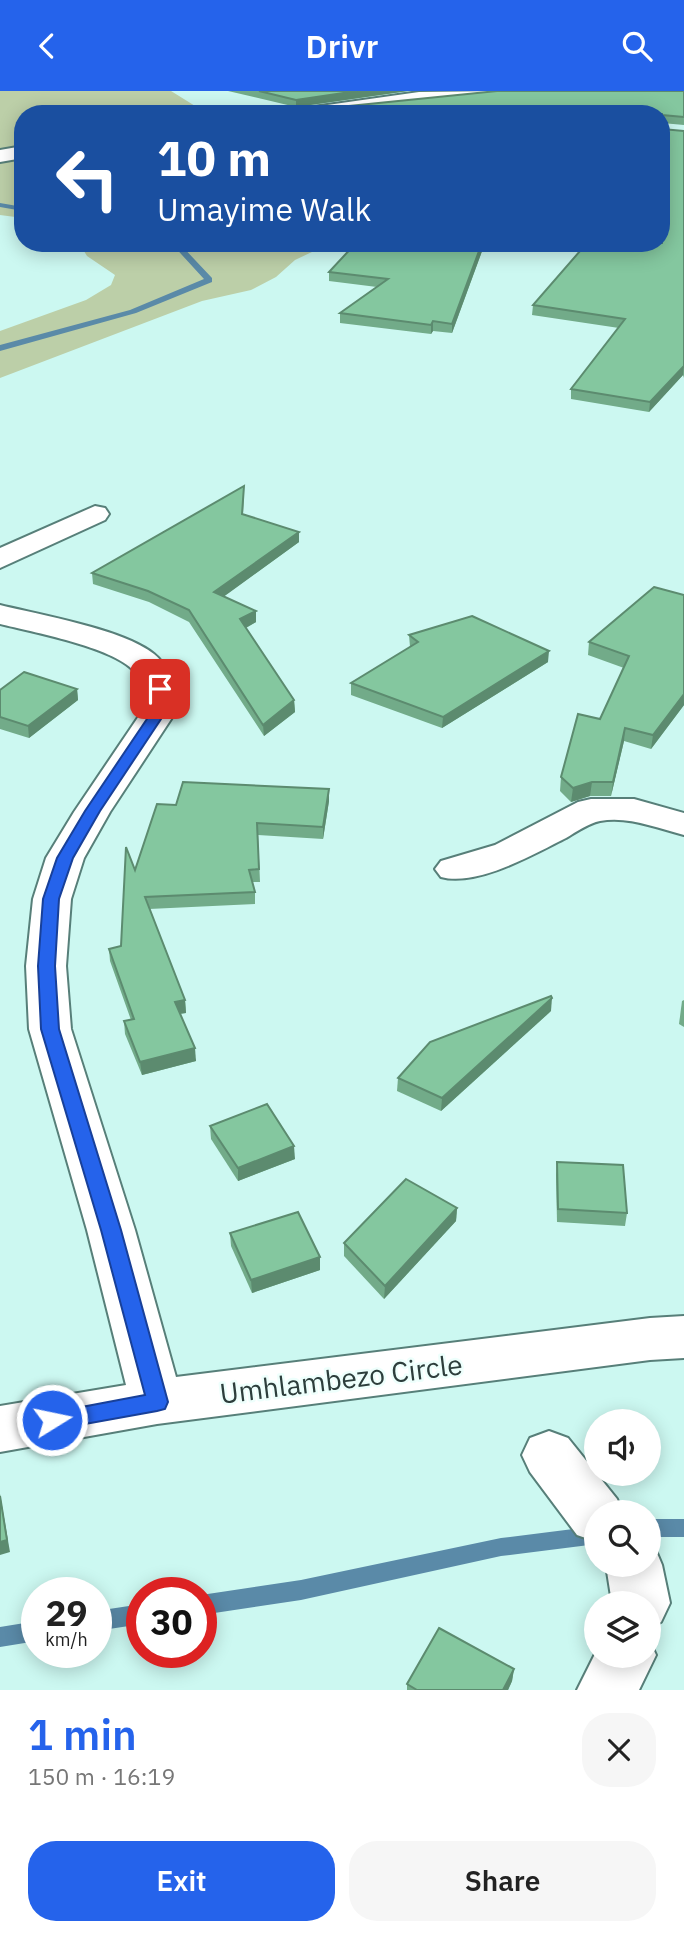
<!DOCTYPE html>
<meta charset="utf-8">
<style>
body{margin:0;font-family:"IBM Plex Sans",sans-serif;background:#f6f6f6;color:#222;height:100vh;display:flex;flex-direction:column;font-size:26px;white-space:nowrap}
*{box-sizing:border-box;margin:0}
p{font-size:23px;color:#767676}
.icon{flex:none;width:38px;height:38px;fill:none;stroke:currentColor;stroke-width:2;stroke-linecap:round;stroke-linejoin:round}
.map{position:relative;height:1599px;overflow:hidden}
.sheet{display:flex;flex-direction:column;background:#fff;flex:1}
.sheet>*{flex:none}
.hud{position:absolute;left:14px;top:14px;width:656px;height:147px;border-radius:28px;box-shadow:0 4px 18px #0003;background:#1a4fa0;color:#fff;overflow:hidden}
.fabs{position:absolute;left:584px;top:1318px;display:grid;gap:14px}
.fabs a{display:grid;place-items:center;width:77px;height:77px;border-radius:50%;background:#fff;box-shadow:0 4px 18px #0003;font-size:35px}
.speed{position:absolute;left:21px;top:1486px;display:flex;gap:14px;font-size:35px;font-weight:700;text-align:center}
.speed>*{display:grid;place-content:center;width:91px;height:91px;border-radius:50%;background:#fff;box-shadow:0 4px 18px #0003;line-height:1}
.speed small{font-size:18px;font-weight:400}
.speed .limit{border:10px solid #d22;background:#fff;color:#111}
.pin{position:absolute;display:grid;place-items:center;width:60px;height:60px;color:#fff;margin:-30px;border-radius:14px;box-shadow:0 4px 10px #0006}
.me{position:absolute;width:77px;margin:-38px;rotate:80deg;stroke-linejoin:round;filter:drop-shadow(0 0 5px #0008)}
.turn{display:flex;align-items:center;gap:24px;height:147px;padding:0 28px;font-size:32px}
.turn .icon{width:91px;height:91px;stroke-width:2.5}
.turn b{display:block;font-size:49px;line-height:60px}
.round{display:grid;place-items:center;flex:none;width:74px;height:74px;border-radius:28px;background:#f6f6f6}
.overview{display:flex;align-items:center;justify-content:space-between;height:119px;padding:0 28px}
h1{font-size:42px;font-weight:600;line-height:52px;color:#2563eb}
.cta{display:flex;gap:14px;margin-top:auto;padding:14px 28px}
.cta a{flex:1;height:80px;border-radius:28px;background:#2563eb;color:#fff;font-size:28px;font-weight:600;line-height:80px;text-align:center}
.cta a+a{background:#f6f6f6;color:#222}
header{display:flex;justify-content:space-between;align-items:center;height:91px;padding:0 28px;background:#2563eb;color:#fff;font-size:32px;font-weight:600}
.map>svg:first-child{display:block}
.green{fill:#bccfa8}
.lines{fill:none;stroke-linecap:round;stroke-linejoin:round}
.stream{fill:#5a8aa8;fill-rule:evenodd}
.minor-casing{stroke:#577f79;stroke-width:4}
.minor{fill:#fff;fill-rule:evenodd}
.wall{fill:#72ab89}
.shaded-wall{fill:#5c8b6f}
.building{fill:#84c79f;stroke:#5c8b6f;stroke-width:2}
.route{fill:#2563eb;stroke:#184099;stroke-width:2}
.labels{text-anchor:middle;stroke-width:5;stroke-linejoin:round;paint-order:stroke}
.near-street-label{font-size:28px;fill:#2d3e3c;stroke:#eefffc}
</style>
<header><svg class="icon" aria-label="back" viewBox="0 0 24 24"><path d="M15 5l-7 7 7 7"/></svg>Drivr<svg class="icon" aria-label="search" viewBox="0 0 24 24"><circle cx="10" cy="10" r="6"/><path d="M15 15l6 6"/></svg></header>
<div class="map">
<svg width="684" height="1599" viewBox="0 0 684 1599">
<rect width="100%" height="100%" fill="#ccf8f1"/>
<g class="green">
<path d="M0 0H171L208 23H23V54L0 58Z"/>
<path d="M23 68V127L0 124V72Z"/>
<path d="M79 152H331L295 169 276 186 251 199 202 210 0 287V240L86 209 111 194 115 184 87 165Z"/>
</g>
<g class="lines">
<g class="stream">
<path d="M0 112 23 116V120L0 116Z"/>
<path d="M171 152H179L212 187V191L136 222 0 260V254L130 219 204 188Z"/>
<rect x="649" y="1428" width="35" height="18"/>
<path d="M597 1435V1453L501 1465 301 1509 201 1524V1504L301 1489 501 1447Z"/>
<path d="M142 1513V1533L96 1540V1520Z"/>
<path d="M37 1530V1550L0 1556V1536Z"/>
</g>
<g class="minor-casing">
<g id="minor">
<path d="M504 0 496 5C427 10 359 23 290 23L299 18 419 1Z"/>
<path d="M23 55V67L0 71V59Z"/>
<path d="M95 415 105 417 109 423 105 429 0 477V457Z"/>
<path d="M0 514C40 524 123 538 154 563 170 576 176 597 179 616L110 721 84 767 71 808 66 875 71 938 135 1139 176 1286 650 1227 684 1225V1267L650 1269 157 1333 0 1361V1315L126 1294 87 1139 29 938 26 875 33 808 46 767 74 721 145 616C144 604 142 589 134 580 113 556 32 541 0 533Z"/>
<path d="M591 708H634L684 722V744C656 737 629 725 600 730 589 732 576 741 566 747 534 763 477 796 441 786L435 778 441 770 495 754 578 711Z"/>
<path d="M549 1340 568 1347 617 1408 622 1421H597V1451L577 1444 530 1381 522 1364 530 1347Z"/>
<path d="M649 1454 654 1455 662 1474 670 1512 661 1531 649 1536V1512H612L606 1474H649Z"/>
<path d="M649 1549 656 1564 639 1599H577L597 1559V1564H649Z"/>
</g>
</g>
<use href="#minor" class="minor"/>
</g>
<g class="wall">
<path d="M228 0H408L296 16Z"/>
<path d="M684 0V34L662 32V23H329V17Z"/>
<path d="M684 40V287L683 284 649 321 571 308V298L619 237 532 224 533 214Z"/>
<path d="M485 152 452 242 433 240 431 243 340 232V222L377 196 329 190V181Z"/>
<path d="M244 405 243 423 299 451 224 505 256 531 246 537 294 609 295 621 264 645 189 531 149 511 93 493 92 482Z"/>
<path d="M684 504V614L651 658 624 650 611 705H590L571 711 560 700 561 686 600 628 624 577 588 564 589 551Z"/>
<path d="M409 544 548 571 442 637 351 604V592L410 556Z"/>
<path d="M77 598 78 609 29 647 0 638V599Z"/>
<path d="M329 710 323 748 258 744 260 791H252L255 801V813L149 818 185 909 186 922 180 923 196 970 142 984 125 943 124 930 131 929 110 870 109 858 121 855 135 779 176 714Z"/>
<path d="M684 909V936L679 933 682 910Z"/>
<path d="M551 920 441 1020 397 1000 398 987Z"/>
<path d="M210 1035 295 1068 238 1090 211 1048Z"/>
<path d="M557 1071 627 1122 625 1135 557 1131 556 1084Z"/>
<path d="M457 1117 456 1130 384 1208 344 1165V1152Z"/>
<path d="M230 1142 320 1179 252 1202 231 1155Z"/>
<path d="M514 1578 512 1590 508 1599H407V1593Z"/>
</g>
<g class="shaded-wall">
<path d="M357 0H408L296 16V9Z"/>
<path d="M482 152H485L452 242V233Z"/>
<path d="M433 230V240L431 243V234Z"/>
<path d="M684 274 683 284 649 321 650 311Z"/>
<path d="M299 441V451L215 512 214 501Z"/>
<path d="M256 520V531L240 540V528Z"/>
<path d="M549 560 548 571 442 637 443 626Z"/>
<path d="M77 598 78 609 29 647 28 635Z"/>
<path d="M684 603V614L651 658 653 644Z"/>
<path d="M294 609 295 621 264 645 263 634Z"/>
<path d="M625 637 624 650 611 705 613 691Z"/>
<path d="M592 691 590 705 571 711 573 697Z"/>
<path d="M329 698V710L323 748V736Z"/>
<path d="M552 907 551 920 441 1020 442 1007Z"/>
<path d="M185 909 186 922 176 923 175 911Z"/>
<path d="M195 957 196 970 142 984 140 971Z"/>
<path d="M294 1055 295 1068 238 1090V1077Z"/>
<path d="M457 1117 456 1130 384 1208 385 1195Z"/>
<path d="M320 1166V1179L252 1202 251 1189Z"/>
<path d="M0 1403 10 1461 0 1464Z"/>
<path d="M514 1578 512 1590 508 1599H503Z"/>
</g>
<g class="building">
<path d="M259 0H357L296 9Z"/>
<path d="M497 0H684V26L662 24V23H354L329 17Z"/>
<path d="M662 38 684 40V275L650 311 571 298 625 228 533 214 587 152H662Z"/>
<path d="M356 152H482L452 233 433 230 431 234 340 222 388 188 329 181Z"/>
<path d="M244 395 242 423 299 441 214 501 256 520 240 528 294 609 263 634 189 519 148 500 92 482Z"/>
<path d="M654 496 684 504V603L653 644 625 637 613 691H592L573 697 561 686 578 623 600 628 629 565 589 551Z"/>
<path d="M472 525 549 560 443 626 351 592 418 551 409 544Z"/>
<path d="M24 581 77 598 28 635 0 626V599Z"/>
<path d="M183 691 329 698 323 736 257 732 259 778 249 779 255 801 145 806 185 909 175 911 195 957 140 971 124 930 134 928 109 858 121 855 126 756 135 779 157 713 176 714Z"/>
<path d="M551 905 552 907 442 1007 398 987 430 951Z"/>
<path d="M267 1013 294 1055 238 1077 210 1035Z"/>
<path d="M557 1071 623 1074 627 1122 558 1118Z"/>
<path d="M406 1088 457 1117 385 1195 344 1152Z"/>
<path d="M298 1121 320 1166 251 1189 230 1142Z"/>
<path d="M0 1405 7 1449 0 1451Z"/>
<path d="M439 1537 514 1578 503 1599H417L407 1593Z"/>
</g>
<path class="route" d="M160 594 166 598 169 616 100 720 73 767 59 808 55 875 59 938 121 1139 168 1311 165 1318 157 1320 52 1339 45 1336 42 1329 45 1323 145 1304 101 1139 41 938 38 875 43 808 57 767 85 720 155 616 153 598Z"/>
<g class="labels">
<g class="near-street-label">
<text transform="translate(341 1288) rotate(-7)" y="10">Umhlambezo Circle</text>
</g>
</g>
</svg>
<div class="fabs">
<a><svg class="icon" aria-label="sound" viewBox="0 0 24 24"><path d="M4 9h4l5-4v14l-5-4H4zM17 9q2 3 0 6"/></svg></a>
<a><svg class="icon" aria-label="search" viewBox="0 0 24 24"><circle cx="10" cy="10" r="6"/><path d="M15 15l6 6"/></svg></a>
<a><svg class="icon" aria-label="layers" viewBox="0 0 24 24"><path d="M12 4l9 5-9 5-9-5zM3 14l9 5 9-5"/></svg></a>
</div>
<div class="speed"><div>29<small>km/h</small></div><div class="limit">30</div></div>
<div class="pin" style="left:160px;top:598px;background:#d93025"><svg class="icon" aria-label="arrive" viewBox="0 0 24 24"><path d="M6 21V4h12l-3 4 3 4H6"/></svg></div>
<svg class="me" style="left:52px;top:1329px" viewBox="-20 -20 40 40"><circle r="17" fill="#2563eb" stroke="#fff" stroke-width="3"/><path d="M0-11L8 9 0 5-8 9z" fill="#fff"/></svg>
<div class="hud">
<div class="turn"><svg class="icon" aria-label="left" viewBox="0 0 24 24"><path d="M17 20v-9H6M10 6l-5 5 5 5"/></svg><div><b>10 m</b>Umayime Walk</div></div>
</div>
</div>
<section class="sheet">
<div class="overview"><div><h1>1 min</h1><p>150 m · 16:19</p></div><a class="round"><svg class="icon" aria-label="close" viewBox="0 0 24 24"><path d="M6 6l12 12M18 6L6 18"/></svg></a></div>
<div class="cta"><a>Exit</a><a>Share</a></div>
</section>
